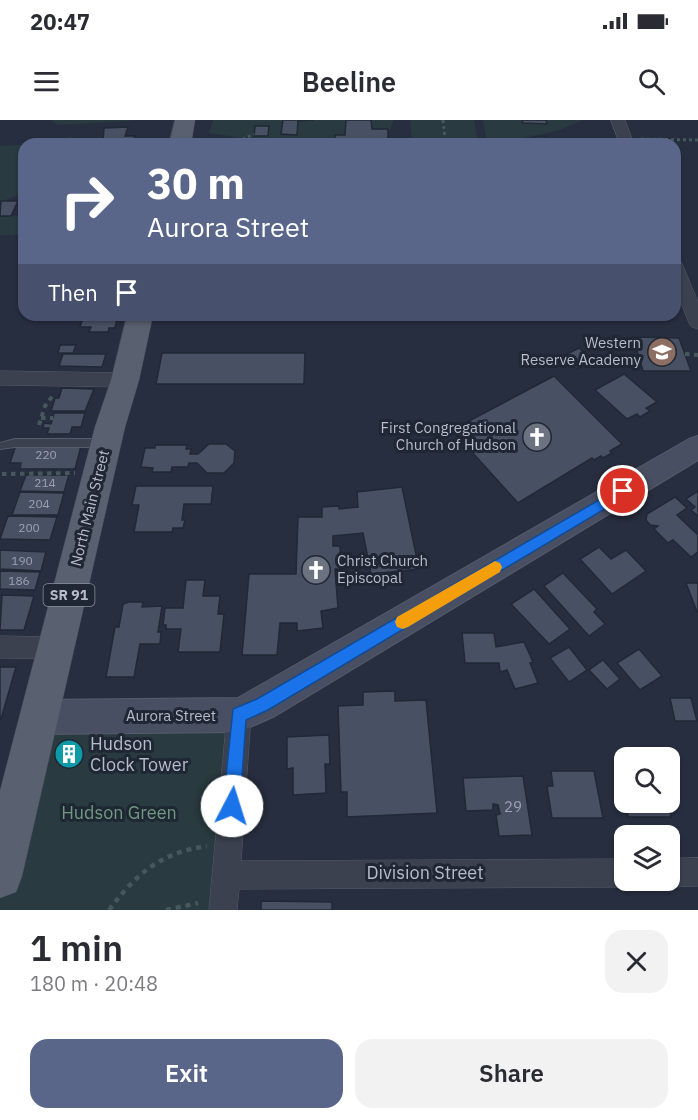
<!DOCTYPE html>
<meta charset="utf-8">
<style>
body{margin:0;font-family:"IBM Plex Sans",sans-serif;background:#f2f2f3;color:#2b2b33;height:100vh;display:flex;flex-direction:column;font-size:22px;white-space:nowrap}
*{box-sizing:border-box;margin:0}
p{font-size:20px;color:#7c7c81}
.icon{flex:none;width:33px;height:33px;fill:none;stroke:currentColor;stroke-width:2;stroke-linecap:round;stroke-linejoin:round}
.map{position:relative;height:790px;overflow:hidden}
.sheet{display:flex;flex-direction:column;background:#fff;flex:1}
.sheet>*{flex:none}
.guide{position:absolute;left:18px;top:18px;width:663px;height:183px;border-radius:18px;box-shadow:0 2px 4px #0004;background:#59668a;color:#fff;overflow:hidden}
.controls{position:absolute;left:614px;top:627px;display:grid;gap:12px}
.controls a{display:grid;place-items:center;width:66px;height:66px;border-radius:12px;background:#fff;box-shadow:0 2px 4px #0004;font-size:30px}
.pin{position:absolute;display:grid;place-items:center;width:51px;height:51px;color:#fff;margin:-26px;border:3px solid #fff;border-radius:50%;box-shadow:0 2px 6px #0007}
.me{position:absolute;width:66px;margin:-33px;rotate:5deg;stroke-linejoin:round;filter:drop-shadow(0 0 4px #0008)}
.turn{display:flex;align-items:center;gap:21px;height:126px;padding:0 30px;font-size:27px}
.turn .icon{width:78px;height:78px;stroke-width:2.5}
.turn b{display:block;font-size:42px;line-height:51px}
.then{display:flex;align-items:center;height:57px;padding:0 30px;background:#0003;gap:12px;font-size:22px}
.round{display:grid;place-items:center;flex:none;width:63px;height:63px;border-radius:18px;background:#f2f2f3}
.head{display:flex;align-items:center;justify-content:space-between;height:102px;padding:0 30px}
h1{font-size:36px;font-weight:600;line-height:45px}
.primary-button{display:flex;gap:12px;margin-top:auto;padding:12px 30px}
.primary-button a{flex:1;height:69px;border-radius:18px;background:#59668a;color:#fff;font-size:24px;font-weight:600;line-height:69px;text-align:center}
.primary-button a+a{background:#f2f2f3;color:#2b2b33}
.status{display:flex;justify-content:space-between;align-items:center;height:42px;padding:0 30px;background:#fff;direction:ltr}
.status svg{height:16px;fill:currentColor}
header{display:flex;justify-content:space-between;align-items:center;height:78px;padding:0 30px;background:#fff;font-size:27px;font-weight:600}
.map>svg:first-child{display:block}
.green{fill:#293b40}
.building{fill:#485063;stroke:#212836;stroke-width:1.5}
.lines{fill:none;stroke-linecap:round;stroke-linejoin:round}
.lane-casing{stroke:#555c6a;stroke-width:2}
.street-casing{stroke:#555c6a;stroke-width:1}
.secondary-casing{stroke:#555c6a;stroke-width:2}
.primary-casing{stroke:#444a58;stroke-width:1}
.path-far2{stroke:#47585d;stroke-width:3;stroke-dasharray:3 3;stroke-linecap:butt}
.path-far1{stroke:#47585d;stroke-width:4;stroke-dasharray:4.5 4.5;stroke-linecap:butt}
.path{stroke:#47585d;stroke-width:4.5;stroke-dasharray:5 5;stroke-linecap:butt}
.lane{fill:#3b414f;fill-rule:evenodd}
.street{fill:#3b414f;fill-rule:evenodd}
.secondary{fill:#494f62;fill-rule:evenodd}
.primary{fill:#59606f;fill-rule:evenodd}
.route{fill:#1a73e8;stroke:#114b97;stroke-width:1.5}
.slow{fill:#f59e0b}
.labels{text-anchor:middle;stroke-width:6;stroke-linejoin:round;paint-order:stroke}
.number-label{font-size:12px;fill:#9ba1b0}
.shield{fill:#1f2634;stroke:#898f9d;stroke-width:1.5}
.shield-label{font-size:14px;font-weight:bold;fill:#b7bcca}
.poi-label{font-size:15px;fill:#b7bcca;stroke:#1f2634;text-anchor:end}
.street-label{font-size:15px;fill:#b7bcca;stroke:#1f2634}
.near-number-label{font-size:15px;fill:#9ba1b0}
.near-poi-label{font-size:18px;fill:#b7bcca;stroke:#1f2634;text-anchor:start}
.near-park-label{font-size:18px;fill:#6f9a7e;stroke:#1f2634}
.near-street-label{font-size:18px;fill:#b7bcca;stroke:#1f2634}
</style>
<div class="status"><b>20:47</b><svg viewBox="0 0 49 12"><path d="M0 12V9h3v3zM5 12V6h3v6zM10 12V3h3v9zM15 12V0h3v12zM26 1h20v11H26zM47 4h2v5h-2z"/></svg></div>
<header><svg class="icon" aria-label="menu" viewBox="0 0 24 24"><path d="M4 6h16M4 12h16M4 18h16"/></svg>Beeline<svg class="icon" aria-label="search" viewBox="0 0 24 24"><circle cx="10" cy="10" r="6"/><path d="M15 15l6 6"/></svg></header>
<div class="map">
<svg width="698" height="790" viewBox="0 0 698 790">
<rect width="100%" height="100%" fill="#272e3f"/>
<g class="green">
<path d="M52 0H142L57 5Z"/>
<path d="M213 0H394L383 24H324V19L281 24 209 13Z"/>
<path d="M410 0H474L478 22H412Z"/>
<path d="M483 0H582L560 10 524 18 522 24H487Z"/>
<path d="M71 17 112 24H27Z"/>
<path d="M24 25V36L20 37 19 56 24 59V73L0 82V26Z"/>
<rect x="0" y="96" width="24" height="19"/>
<path d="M229 596 223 790H0V756L39 597Z"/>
</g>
<g class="building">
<path d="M283 0H314L298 1 297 15 281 14Z"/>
<path d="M346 0H371L372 9H388V21H363V24H347V19H335V15H345Z"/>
<path d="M522 0H546L547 4 523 3Z"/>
<path d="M255 6H269L268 16H254Z"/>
<path d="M128 7 125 16H135L133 22 103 20 104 8Z"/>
<path d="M535 17H547L548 21H559V24H537Z"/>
<path d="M1 81H18L11 96H0Z"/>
<path d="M84 195H118L115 208H109L108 212H89L91 207H80Z"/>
<path d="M176 195H203L202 200H175Z"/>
<path d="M633 217 679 218 691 251H643Z"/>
<path d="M60 225H76L73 233H58Z"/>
<path d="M579 228 593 240 577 249 563 236Z"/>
<path d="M162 233H305L304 264H156Z"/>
<path d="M63 234H106L102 247 59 246Z"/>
<path d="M624 254 657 282 646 288 650 291 640 297 637 294 627 299 595 270Z"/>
<path d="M554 256 622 324 610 331 612 333 603 338 601 336 594 340 592 338 518 383 452 310Z"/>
<path d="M62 268 94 269 85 291H51L55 278H59Z"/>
<path d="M54 293H85L81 307H72L70 314H47L49 308H43L44 303 51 304Z"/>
<path d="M209 324H226L235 331 234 343 224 353H207L197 343H189L188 347H172L171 352H152L153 348 141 347 145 328H155V325H187L186 329H191L190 334H198Z"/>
<path d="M16 325 81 326 75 349H20L21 343H10Z"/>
<path d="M26 355H69L64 372 20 371Z"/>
<path d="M136 366H213L211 384H184L182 400H185L183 408H173L172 412H134L139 385H132Z"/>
<path d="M402 367 419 449 371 454 363 413 333 416V426H340L341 449H335L338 488 321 491 323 508 297 511V503H280L277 535H242L249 454H296L298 397H322V387L339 386V389L358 387 357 372Z"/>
<path d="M698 371V396L691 390 695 387 686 379Z"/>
<path d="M20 372 64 373 58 395H12Z"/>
<path d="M675 377 687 388 677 395 698 415V432L691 437 673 420 668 423 654 409 658 406 650 405 646 400 647 394Z"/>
<path d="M8 396 57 397 50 420 0 419Z"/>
<path d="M599 427 611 439 626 430 646 451 612 474 580 439Z"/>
<path d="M0 430 46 432 41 451 0 449Z"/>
<path d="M0 451 40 452 35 470 0 469Z"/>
<path d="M563 453 597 489 594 492 605 504 589 516 544 466Z"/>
<path d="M186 460H205L203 476H220L218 494H224L220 532H178L181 509H166V505H163L165 488H183Z"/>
<path d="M686 463H698V492H697Z"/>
<path d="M534 469 570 509 549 524 511 484Z"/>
<path d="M2 475 34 476 24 510H0Z"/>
<path d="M129 482H143L142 487 162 486 158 512H161L160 524H140L134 557H106L115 507H119L123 484Z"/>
<path d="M462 513H494L496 527 524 522 533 542 530 543 538 563 515 569 507 550 500 552 499 543H465Z"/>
<path d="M569 527 587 550 569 562 550 538Z"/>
<path d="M639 529 662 556 640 570 617 543Z"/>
<path d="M603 540 620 559 607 569 589 550Z"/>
<path d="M0 547H16L1 599H0Z"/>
<path d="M395 571V581L426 580 437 693 347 697V672H341L338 586 363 585V572Z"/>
<path d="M670 578H691L697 601H675Z"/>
<path d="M329 615 330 644H325L326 673 293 675V648L287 649V617Z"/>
<path d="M64 627H77L74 641H61Z"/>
<path d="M551 651H594L603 698H552L547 666H553Z"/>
<path d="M523 656 532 715 499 716 496 695 500 694 498 685 493 684V690L466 691 463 658Z"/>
<path d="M626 682H668L671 697H628Z"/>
<path d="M261 781 332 782V790H261Z"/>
</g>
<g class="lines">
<g class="lane-casing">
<path id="lane" d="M15 319H103L108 323 103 327H15L0 329V323Z"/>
</g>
<g class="street-casing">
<g id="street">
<path d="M611 0H625L634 24H620Z"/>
<path d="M675 141 681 142 683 146 698 182V209L692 207 689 203 675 167Z"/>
<path d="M0 251 125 253 131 255 134 260 131 265 125 267 0 265Z"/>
<path d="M0 516 56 517 64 520 68 528 64 536 56 539 0 538Z"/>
<path d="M239 583 248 586 251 595 241 741 624 739V760H635L634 763 624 767 239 769 237 790H209L227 595 230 586Z"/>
<path d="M698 738V766L669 767 659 763 658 760H669V739Z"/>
</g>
</g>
<g class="secondary-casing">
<path id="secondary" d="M698 316V340L275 596 239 612 39 614 27 609 22 597 27 585 39 580 238 578 689 319Z"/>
</g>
<g class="primary-casing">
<g id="primary">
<path d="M175 0H195L191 24H169Z"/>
<path d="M127 195H153L139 260 125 307 22 756 16 772 0 778V671L95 307 111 260Z"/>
</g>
</g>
<g class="path-far2">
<path d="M443 0 445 18"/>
<path d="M641 19 698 20"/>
<path d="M381 21V24"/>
<path d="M231 22H237L254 14"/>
<path d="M215 24V20H231V24"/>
</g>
<g class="path-far1">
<path d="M685 234 698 235"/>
<path d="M41 298H53"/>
<path d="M39 305 45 286 54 274"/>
<path d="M2 354 75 353"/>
</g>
<g class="path">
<path d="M109 790C137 753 160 733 207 726"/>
<path d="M166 790 198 783"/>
</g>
<use href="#lane" class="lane"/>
<use href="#street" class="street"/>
<use href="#secondary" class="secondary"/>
<use href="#primary" class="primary"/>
</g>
<path class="route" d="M623 366 630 371 628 375 268 590 246 600 240 686 238 693 232 695 225 693 223 686 233 589 257 579Z"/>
<path class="slow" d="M495 441 500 443 502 447 500 452 408 507 403 509 397 507 395 502 397 497Z"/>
<defs>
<g id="university-disc" transform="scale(1.5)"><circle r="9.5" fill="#8d6e63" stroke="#1f2634"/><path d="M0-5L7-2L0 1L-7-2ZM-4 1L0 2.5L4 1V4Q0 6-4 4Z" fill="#fff"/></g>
<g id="church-disc" transform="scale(1.5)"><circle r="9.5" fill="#6b7280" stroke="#1f2634"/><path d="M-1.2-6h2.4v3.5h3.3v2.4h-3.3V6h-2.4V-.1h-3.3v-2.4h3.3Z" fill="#fff"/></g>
<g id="building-disc" transform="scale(1.5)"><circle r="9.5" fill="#0f9aa8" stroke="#1f2634"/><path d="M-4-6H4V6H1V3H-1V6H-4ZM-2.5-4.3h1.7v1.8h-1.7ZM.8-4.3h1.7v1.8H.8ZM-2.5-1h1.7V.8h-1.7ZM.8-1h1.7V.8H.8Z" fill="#fff"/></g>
</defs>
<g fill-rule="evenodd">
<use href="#university-disc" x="662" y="232"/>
<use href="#church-disc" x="537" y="317"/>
<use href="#church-disc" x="316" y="450"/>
<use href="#building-disc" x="69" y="634"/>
</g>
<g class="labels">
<g class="number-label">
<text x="46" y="339">220</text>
<text x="45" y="367">214</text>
<text x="39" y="388">204</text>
<text x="29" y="412">200</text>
<text x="22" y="445">190</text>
<text x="19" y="465">186</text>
</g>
<rect class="shield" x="43.5" y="464" width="51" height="22" rx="4.5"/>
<g class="shield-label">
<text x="69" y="480">SR 91</text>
</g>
<g class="poi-label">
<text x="641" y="228">Western<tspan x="641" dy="17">Reserve Academy</tspan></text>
<text x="516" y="313">First Congregational<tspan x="516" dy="17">Church of Hudson</tspan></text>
<text x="337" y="446" text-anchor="start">Christ Church<tspan x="337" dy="17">Episcopal</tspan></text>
</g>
<g class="street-label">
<text transform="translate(90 388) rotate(-76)" y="5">North Main Street</text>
<text x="171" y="601">Aurora Street</text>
</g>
<g class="near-number-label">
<text x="513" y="692">29</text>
</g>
<g class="near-poi-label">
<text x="90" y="630">Hudson<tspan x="90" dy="21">Clock Tower</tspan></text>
</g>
<g class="near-park-label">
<text x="119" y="699">Hudson Green</text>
</g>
<g class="near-street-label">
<text x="425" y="759">Division Street</text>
</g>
</g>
</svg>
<div class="controls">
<a><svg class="icon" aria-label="search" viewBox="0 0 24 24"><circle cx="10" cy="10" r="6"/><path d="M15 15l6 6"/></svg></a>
<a><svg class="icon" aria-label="layers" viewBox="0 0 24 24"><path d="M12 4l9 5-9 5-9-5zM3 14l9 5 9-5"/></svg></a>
</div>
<div class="pin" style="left:623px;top:371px;background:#d93025"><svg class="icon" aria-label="arrive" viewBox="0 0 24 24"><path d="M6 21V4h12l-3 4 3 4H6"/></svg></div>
<svg class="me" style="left:232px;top:686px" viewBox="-20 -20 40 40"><circle r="19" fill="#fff"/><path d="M0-13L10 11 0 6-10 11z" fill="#1a73e8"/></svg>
<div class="guide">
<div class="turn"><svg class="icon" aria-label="right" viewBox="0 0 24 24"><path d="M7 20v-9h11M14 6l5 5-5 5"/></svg><div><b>30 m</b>Aurora Street</div></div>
<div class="then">Then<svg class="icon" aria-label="arrive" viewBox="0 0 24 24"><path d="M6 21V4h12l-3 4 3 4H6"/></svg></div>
</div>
</div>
<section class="sheet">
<div class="head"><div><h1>1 min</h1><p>180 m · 20:48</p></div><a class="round"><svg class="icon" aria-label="close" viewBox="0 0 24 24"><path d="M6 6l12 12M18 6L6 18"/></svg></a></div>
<div class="primary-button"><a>Exit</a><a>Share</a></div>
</section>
